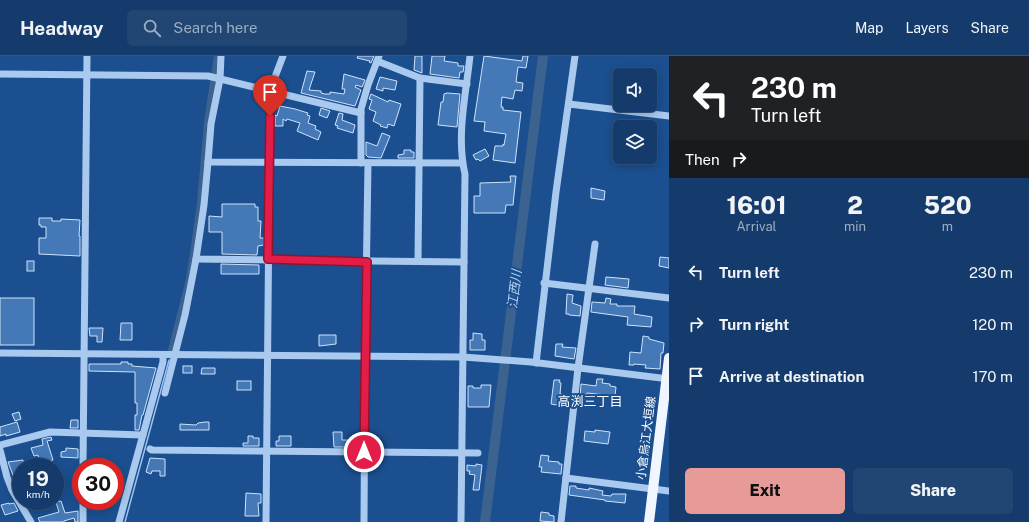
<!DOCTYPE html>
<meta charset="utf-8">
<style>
body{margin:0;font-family:"Public Sans","Noto Sans JP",sans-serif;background:#214673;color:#f1f3f6;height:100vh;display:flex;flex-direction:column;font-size:15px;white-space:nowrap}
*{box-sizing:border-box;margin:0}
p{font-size:13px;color:#9dadc1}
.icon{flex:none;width:22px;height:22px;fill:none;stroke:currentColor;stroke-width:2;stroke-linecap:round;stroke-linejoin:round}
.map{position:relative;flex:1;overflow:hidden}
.panel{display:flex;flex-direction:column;background:#143b6b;width:360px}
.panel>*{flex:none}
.top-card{background:#202124;color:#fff;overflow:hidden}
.fabs{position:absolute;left:613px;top:12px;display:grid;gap:8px}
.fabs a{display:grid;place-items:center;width:44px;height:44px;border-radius:6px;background:#143b6b;box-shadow:0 2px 10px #0003,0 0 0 1px #33557e;font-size:20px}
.speed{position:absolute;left:12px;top:402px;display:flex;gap:8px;font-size:20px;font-weight:700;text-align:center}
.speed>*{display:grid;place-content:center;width:52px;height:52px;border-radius:50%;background:#143b6b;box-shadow:0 2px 10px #0003,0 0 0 1px #33557e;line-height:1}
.speed small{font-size:10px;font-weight:400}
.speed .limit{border:6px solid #d22;background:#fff;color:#111}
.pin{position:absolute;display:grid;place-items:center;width:34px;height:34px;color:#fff;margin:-41px -17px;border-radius:50% 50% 50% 0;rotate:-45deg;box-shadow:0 0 4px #0007}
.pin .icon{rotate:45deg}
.me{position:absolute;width:44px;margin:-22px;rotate:0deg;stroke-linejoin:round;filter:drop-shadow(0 0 3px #0008)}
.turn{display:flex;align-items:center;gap:14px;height:84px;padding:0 16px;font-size:18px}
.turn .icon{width:52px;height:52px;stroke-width:2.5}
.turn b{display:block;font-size:28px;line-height:34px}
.then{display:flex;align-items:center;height:38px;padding:0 16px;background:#0003;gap:8px;font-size:15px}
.eta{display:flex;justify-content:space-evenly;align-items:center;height:68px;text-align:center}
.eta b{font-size:24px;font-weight:800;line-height:28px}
.button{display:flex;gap:8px;margin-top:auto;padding:8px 16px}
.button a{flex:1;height:46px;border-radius:6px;background:#e69b98;color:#111;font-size:16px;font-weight:800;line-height:46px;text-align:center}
.button a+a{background:#214673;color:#f1f3f6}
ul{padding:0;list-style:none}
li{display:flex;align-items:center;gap:12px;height:52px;padding:0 16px}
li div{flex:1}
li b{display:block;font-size:15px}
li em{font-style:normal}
header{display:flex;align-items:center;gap:24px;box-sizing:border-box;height:56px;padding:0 20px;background:#143b6b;border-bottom:1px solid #33557e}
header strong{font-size:19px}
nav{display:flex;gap:22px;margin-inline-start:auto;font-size:14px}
.search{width:280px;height:36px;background:#214673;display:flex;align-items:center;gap:10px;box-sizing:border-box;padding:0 14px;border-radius:6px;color:#9dadc1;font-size:15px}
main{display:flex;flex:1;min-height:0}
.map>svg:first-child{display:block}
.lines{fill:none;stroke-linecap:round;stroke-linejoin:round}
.stream{stroke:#9cc4f0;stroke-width:1.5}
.canal{stroke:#3c6290;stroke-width:6}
.river{stroke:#3c6290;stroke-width:10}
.building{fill:#4478b7;stroke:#cfe3fa}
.minor{stroke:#a9c9ee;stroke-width:7}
.major{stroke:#f0f6ff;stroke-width:10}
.route-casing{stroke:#92132f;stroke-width:10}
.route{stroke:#e11d48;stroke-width:7}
.labels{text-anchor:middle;stroke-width:4;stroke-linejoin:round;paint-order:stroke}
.street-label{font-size:12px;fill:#fff;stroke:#1b4f8f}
.water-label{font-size:13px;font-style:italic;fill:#b5d3f5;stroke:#1b4f8f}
.neighbourhood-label{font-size:13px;fill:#fff;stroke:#1b4f8f}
</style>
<header>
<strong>Headway</strong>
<div class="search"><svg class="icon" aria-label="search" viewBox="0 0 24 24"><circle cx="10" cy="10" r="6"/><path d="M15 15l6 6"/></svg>Search here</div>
<nav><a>Map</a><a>Layers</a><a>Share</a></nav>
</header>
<main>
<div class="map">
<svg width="669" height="466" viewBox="0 0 669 466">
<rect width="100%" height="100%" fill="#1b4f8f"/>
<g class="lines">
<path class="stream" d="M125 466 169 304"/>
<path class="canal" d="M171 294 189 223 195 183 200 147 207 66 217 0"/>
<path class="river" d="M485 466 543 0"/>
</g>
<g class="building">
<path d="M358 0H374L371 7 369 6 370 5 357 2Z"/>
<path d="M415 0H422V17L414 14Z"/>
<path d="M432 0H445L444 5 458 7V10H464L463 16H460L459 22 430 18Z"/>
<path d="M484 0 522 5 523 0H528L526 12 518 11 516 26 523 27 522 35 515 34 513 43 502 41 501 51H503V54L521 56 515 107 493 104 495 90H503V88L504 89 506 78 484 75 485 66 474 65Z"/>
<path d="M307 15 315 16 309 34 321 35V37L325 38H330V36L344 38 345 33H342L344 18 365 24 362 31 356 29 355 31 361 34 355 50 301 37Z"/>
<path d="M380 21 397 25 395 34 383 32V35L376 33Z"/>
<path d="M447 37 460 38 457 71 438 69 441 46H443L444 38Z"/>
<path d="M371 38 388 46 389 44 401 48 394 70 388 68 387 72 380 70 381 69 373 65 376 56 369 53 372 44 369 43Z"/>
<path d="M280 50 295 53 308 57 307 59 310 60 308 67 316 70 315 73 321 76 318 84 297 75 300 67 287 63 286 65 283 63V70H275V59L277 60Z"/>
<path d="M321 52 330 55 327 62 319 59Z"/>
<path d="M339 57 343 58 342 64 355 69 353 77 337 72 338 70 335 69Z"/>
<path d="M382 77 390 80 381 102 368 101 366 99V86L377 90Z"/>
<path d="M485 93 489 100 480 105 478 103 476 104 473 99Z"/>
<path d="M404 94H411V96H414V102H398V99L404 98Z"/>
<path d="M510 120H516L513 149H506L505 157H474V140H480V127L511 126Z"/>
<path d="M591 132 605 135 604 144 591 142Z"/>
<path d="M222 148H255V151H258V165H261L260 182H264V189L258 190 257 199 222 198V176H209V160L222 161Z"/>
<path d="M39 162H52V165H61V163L80 164 79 180H80V200L39 198V182H46V171H41V169H39Z"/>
<path d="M660 201 669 202V212L659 210Z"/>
<rect x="27" y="205" width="7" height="10"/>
<path d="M221 208 259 209V218H221Z"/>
<path d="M606 221 629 223 628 232 605 229Z"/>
<path d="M567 238 573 239 572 247 581 250 580 260 569 259V258H566Z"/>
<rect x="0" y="242" width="34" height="47"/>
<path d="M606 242 611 243 610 248H617V250H635L634 258 652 261 651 271 627 269 628 261 591 256 592 246 605 247Z"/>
<path d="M121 267H132V284H120Z"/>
<path d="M89 272H103L102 286H97V280H90Z"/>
<path d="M473 277 482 278V284H485V294H470V284H473Z"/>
<path d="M319 279H336V288L319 290Z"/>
<path d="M643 280 649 281V283L664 287 663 297H661L660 313 645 312 646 309 634 308V309H629L630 296 641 297Z"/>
<path d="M556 288H563L562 291 576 292 574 303 555 300Z"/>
<path d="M121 306H128V308H132V310L156 312 143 359H142L139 374H135V359H137V347H135V316L89 315V308H121Z"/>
<rect x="183" y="310" width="9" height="7"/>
<path d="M202 312H215V318H201Z"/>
<path d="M597 323H603L602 327 610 328V330L616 331 615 340 587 337 586 344 580 343 581 328 596 330Z"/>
<path d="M554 324H560L559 326 561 327 560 338 570 340 569 351 551 348Z"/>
<rect x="237" y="325" width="14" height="9"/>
<path d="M481 329H491L489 351H468V330H473V332H481Z"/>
<path d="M19 356 21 363 15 365 12 358Z"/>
<path d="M71 364H78V372H70Z"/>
<path d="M17 366 20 376 6 380V378L0 380V371Z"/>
<path d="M205 366H209V374H180V368L196 369 198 367Z"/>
<path d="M595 374 610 376 608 388 584 385 585 375 595 376Z"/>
<path d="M333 376H342V384H360L359 391H334Z"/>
<path d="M248 380H253V382H259V390H243V387H248Z"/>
<path d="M279 380H291V390H276V385H279Z"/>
<path d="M51 381 52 384 47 385 53 404 40 408 38 399 34 400 31 392 43 389 42 383Z"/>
<path d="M66 392 78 393V402L61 401V396L66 395Z"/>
<path d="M541 399 549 400 548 405 559 406V408H562L561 418 541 416 542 411H539Z"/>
<path d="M150 402 165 403V420H160V415H152L151 418 146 416Z"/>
<path d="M23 404 24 411H21L20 438 8 406Z"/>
<path d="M476 408 482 409 479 434H473L475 419 469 418 470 415H467V409L476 410Z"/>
<path d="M570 430H576V432L589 434V432L603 435 602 439 611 440 612 438H626L625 447 605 445V444L569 439Z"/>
<path d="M246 437 261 438V447H258L259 460H245Z"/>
<path d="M61 445 65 457 78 455V466H75L74 462 64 465V466H40L38 462 59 456 56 446Z"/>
<path d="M9 447V448L14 447 18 455 5 459 1 449Z"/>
<path d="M541 456 549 457V459L554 460V466L540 465Z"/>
</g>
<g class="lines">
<g class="minor">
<path d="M221 0 220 23 211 68 208 106 462 107"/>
<path d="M377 5 420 22 467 28"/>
<path d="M0 18 208 20 361 57"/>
<path d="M569 48 669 60"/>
<path d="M208 106 204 149 196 203 464 206"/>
<path d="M361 107V53L368 29 379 0"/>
<path d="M418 205 420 22"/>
<path d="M544 227 669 242"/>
<path d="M0 297 463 301 531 306 669 323"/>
<path d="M536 307 556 136 575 0"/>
<path d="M165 337 185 259 196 203"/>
<path d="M0 389 50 376 143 379"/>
<path d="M150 393 152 394 478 397"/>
<path d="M0 394 7 421 12 434 31 466"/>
<path d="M83 411 87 0"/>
<path d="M566 422 669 435"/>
<path d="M83 466V445"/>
<path d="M119 466 163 306V299"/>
<path d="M266 466 270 44V34L283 0"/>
<path d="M364 466 365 301 368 107"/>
<path d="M461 466 465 118C456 80 466 38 470 0"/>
<path d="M561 466 578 312 595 188"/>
</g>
<path class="major" d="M649 466 669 302"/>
</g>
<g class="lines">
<g class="route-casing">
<path id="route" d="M270 60 268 203 367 206 364 396"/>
</g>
<use href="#route" class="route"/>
</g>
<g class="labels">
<g class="street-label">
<text transform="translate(646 382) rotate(-83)" y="4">小倉烏江大垣線</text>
</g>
<g class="water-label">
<text transform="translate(514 233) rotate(-83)" y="5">江西川</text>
</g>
<g class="neighbourhood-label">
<text x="590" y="350">高渕三丁目</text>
</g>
</g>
</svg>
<div class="fabs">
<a><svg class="icon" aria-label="sound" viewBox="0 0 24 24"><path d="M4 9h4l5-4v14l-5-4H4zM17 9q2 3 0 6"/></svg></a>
<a><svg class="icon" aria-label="layers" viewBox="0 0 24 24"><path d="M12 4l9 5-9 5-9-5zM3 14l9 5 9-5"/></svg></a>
</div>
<div class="speed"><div>19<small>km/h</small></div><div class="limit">30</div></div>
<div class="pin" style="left:270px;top:60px;background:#d93025"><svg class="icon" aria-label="arrive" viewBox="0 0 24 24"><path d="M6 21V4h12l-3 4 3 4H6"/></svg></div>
<svg class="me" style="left:364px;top:396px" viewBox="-20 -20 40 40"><circle r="17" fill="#e11d48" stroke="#fff" stroke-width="3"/><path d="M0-11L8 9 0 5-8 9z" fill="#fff"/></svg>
</div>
<section class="panel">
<div class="top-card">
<div class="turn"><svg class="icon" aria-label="left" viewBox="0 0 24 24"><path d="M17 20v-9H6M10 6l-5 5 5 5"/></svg><div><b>230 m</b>Turn left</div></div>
<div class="then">Then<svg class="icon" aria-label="right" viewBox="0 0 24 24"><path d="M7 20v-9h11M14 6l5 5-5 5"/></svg></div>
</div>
<div class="eta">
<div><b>16:01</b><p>Arrival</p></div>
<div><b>2</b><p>min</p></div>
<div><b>520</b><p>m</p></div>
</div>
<ul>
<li><svg class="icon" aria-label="left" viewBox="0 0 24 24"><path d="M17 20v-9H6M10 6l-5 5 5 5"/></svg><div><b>Turn left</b></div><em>230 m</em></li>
<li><svg class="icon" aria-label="right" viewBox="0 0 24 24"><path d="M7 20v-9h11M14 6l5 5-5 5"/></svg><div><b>Turn right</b></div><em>120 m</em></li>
<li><svg class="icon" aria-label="arrive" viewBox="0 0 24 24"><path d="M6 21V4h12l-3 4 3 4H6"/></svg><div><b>Arrive at destination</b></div><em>170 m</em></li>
</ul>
<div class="button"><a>Exit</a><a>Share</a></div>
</section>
</main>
